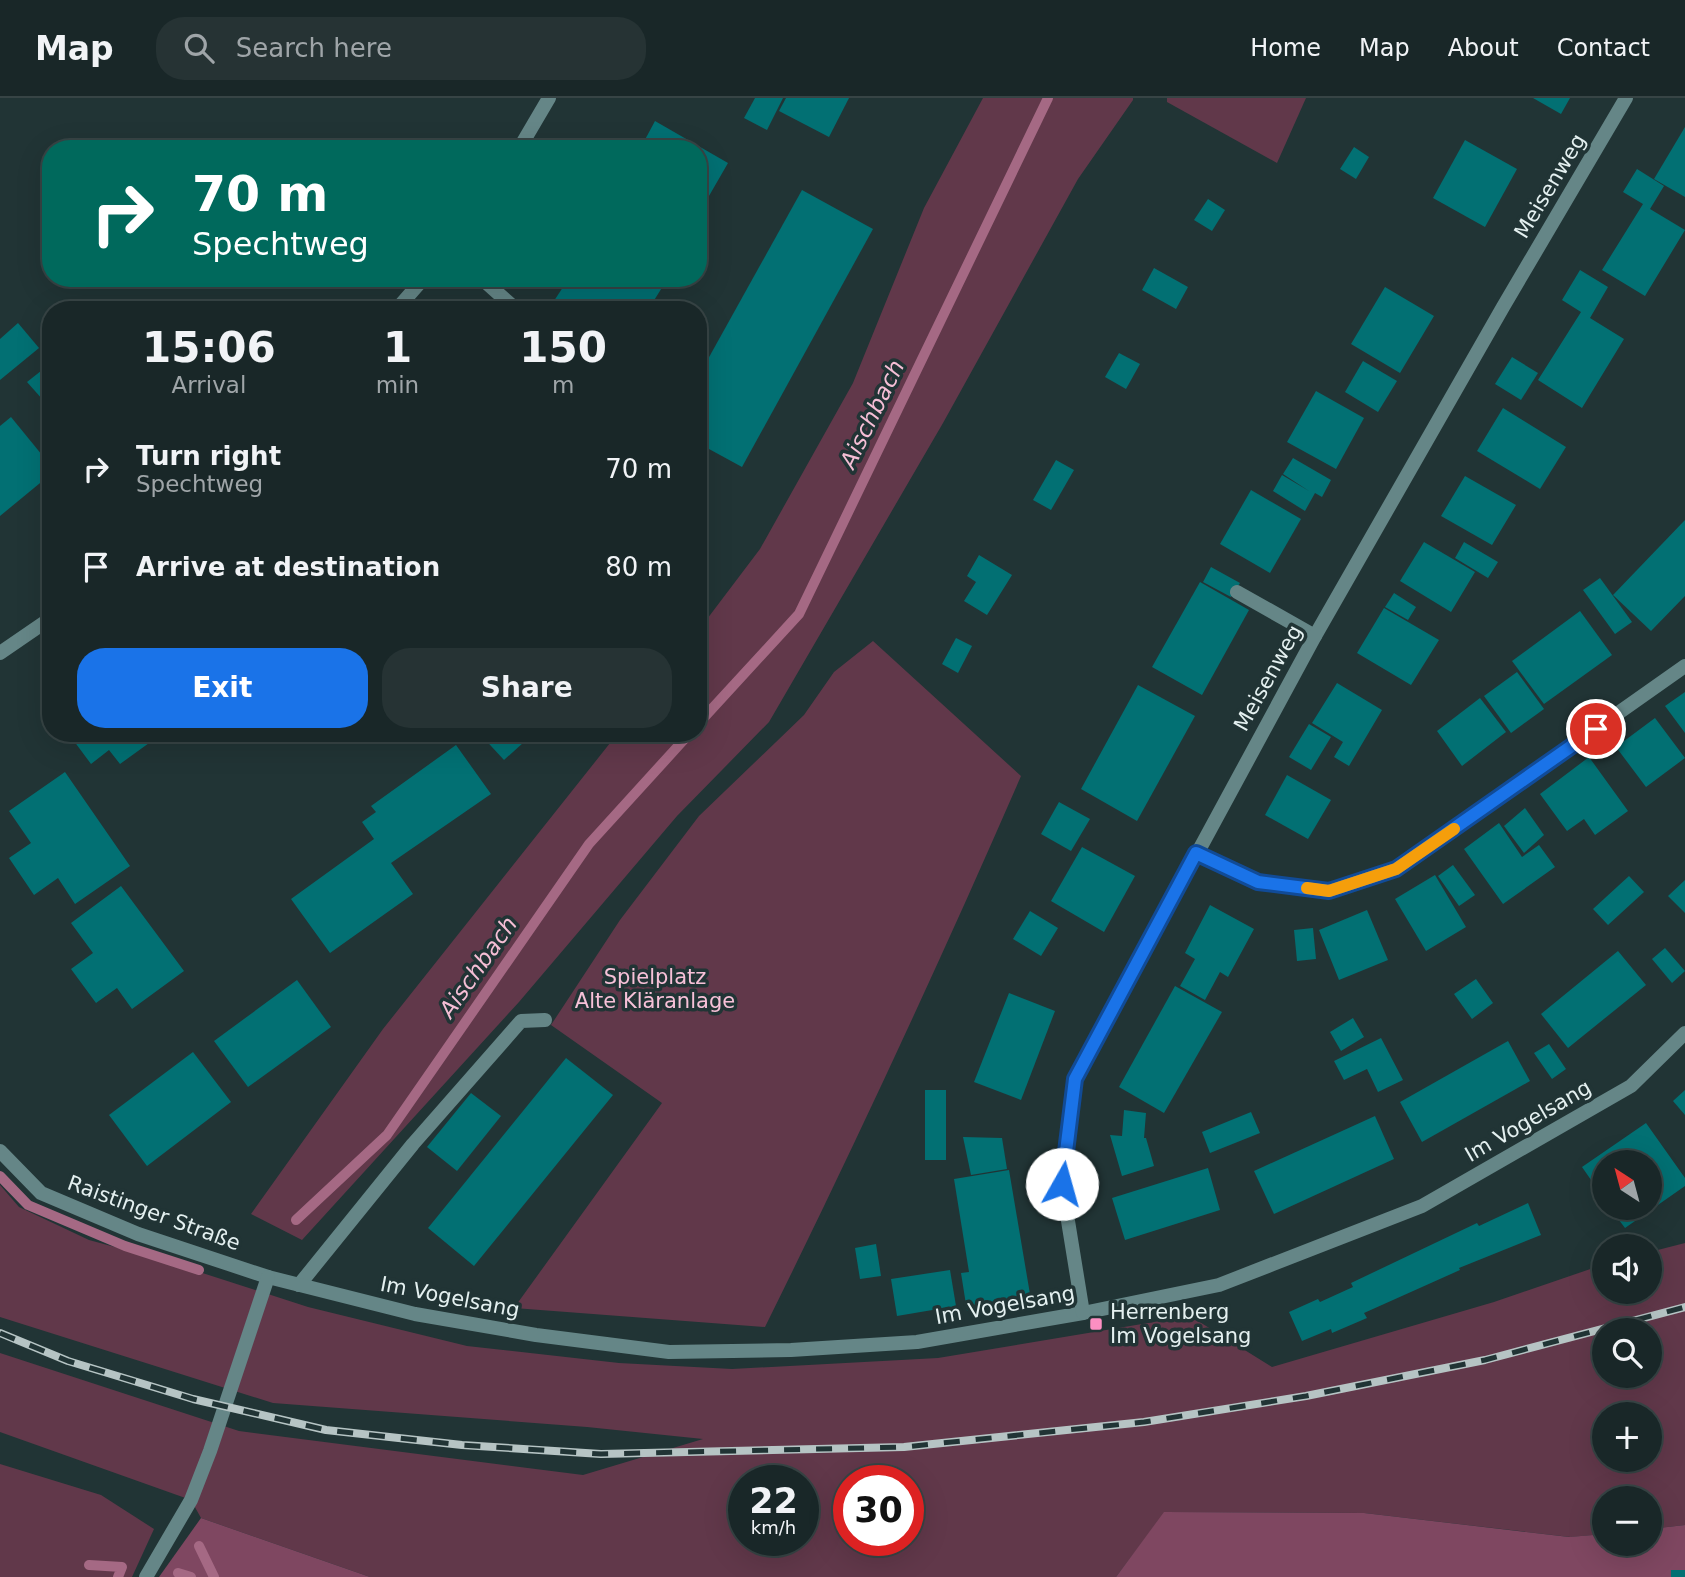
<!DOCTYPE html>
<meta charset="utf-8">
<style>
body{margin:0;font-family:"DejaVu Sans",sans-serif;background:#263334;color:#f1f3f6;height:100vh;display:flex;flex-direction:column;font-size:26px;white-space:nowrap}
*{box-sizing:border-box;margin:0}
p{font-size:23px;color:#9fa5a8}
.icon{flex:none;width:38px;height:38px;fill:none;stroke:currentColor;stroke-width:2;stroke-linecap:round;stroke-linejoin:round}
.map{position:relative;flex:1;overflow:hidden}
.side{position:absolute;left:42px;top:203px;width:665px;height:441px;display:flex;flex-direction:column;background:#192728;border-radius:28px;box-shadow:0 7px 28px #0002,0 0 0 2px #374445}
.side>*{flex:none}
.guide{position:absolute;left:42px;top:42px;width:665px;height:147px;border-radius:28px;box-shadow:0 7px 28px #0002,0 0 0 2px #374445;background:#00695c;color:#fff;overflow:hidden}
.needle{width:46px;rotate:324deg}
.fabs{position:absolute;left:1592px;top:1052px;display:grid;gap:14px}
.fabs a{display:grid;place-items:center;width:70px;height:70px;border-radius:50%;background:#192728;box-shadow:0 7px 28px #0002,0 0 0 2px #374445;font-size:35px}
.speed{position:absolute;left:728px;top:1367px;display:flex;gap:14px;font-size:35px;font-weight:700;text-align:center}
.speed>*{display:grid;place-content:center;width:91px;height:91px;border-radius:50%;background:#192728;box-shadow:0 7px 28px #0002,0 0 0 2px #374445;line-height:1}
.speed small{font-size:18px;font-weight:400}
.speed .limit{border:10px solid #d22;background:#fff;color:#111}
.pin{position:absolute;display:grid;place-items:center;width:60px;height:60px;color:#fff;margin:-30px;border:4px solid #fff;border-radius:50%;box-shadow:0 2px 7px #0007}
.me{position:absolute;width:77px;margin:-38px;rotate:7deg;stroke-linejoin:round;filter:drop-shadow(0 0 5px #0008)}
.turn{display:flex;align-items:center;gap:24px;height:147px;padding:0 35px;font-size:32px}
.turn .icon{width:91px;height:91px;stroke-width:2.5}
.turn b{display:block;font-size:49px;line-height:60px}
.eta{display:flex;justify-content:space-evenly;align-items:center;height:119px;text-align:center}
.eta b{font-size:42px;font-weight:800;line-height:49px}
.action{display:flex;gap:14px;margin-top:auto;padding:14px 35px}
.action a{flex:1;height:80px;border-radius:28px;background:#1a73e8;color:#fff;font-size:28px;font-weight:800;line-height:80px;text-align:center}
.action a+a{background:#263334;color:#f1f3f6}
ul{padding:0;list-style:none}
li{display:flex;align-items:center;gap:21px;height:98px;padding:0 35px}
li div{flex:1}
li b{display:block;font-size:26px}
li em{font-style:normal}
header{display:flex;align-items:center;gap:42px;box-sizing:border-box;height:98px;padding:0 35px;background:#192728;border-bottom:2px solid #374445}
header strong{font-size:33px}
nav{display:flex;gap:38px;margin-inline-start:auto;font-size:24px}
.search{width:490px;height:63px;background:#263334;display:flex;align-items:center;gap:18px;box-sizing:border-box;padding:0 24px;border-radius:28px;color:#9fa5a8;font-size:26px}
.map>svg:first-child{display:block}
.green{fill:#61384a;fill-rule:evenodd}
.forest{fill:#7f4761}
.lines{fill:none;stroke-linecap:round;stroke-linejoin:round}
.stream{stroke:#a56984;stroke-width:10}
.building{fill:#027073}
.lane{stroke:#658687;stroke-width:14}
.street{stroke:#658687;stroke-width:14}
.rail-casing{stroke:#b6c4c4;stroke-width:8}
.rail{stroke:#213435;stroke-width:5;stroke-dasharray:16;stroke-linecap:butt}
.route-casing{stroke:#114b97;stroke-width:18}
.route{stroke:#1a73e8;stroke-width:12}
.slow{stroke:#f59e0b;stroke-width:12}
.poi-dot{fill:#fc8fc2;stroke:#213435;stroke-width:2.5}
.labels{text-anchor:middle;stroke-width:7;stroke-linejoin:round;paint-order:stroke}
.street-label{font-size:21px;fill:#e4f0f0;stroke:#213435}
.park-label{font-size:21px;fill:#f7c1d8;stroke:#213435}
.poi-label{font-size:21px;fill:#e4f0f0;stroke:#213435;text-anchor:start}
.water-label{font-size:23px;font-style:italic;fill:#f5bed5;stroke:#213435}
</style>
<header>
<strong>Map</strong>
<div class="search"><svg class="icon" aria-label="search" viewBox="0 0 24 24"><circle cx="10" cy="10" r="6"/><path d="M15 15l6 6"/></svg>Search here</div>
<nav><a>Home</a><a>Map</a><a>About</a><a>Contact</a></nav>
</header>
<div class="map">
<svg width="1685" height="1479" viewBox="0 0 1685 1479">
<rect width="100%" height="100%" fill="#213435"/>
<g class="green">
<path d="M983 0H1133V2L1078 81 943 325 769 624 677 718 519 904 302 1142 251 1116 383 931 618 635H698V533L760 451 853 285 924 110Z"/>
<path d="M1167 0H1306L1277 65 1167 4Z"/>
<path d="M873 543 1021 678C940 864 855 1047 765 1229L514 1210 662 1005 551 927 620 822 699 718 804 617 834 574Z"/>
<path d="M0 1087 19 1109 89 1142 159 1161 308 1209 467 1248 619 1265 732 1271 938 1260 1190 1218 1272 1269 1494 1204 1605 1166V1194H1650V1154L1685 1145V1427L1650 1431V1400H1605V1436L1570 1439 1364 1415 1165 1414 1116 1479H370L201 1420 191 1402 0 1334V1255L239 1333 583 1377 703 1341 587 1329 273 1305 0 1219ZM1605 1232H1650V1278H1605ZM1605 1316H1650V1362H1605ZM744 1382H803V1442H744ZM849 1382H908V1442H849Z"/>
<path d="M0 1366 101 1397 154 1431 132 1479H0Z"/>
</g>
<g class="forest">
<path d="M1164 1414 1364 1415 1569 1439 1605 1436V1446H1650V1431L1685 1427V1479H1116Z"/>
<path d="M201 1420 370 1479H159Z"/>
</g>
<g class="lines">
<g class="stream">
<path d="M698 626 799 516 1048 0"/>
<path d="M0 1078 28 1107 125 1148 199 1172"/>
<path d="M296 1122 387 1037 589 746 690 635"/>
<path d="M199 1448 214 1479"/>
<path d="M89 1467 122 1469 118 1479"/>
<path d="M178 1475 191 1479"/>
</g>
</g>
<g class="building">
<path d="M755 0H783L767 32 744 20Z"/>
<path d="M786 0H849L829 39 779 13Z"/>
<path d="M1533 0H1570L1561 16Z"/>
<path d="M655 23 728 65 698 117V51H640Z"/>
<path d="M1685 29V99L1654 81Z"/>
<path d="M1465 42 1517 71 1485 129 1433 100Z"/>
<path d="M1354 49 1369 59 1356 81 1340 71Z"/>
<path d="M1637 71 1664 88 1650 111 1685 132 1645 198 1602 172 1643 106 1623 94Z"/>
<path d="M802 92 873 131 742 369 698 345V279Z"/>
<path d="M1208 101 1225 112 1212 133 1194 122Z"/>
<path d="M1154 170 1188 189 1176 211 1142 192Z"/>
<path d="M1580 172 1608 189 1590 220 1624 241 1582 310 1538 282 1581 214 1562 202Z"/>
<path d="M569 180H668L648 212H548Z"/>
<path d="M1385 189 1434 218 1400 275 1351 246Z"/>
<path d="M18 225 39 250 0 282V241Z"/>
<path d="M1119 255 1140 266 1126 291 1105 279Z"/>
<path d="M1512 259 1538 275 1521 302 1495 286Z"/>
<path d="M1363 263 1397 283 1378 314 1345 294Z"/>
<path d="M51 265V311L27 284Z"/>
<path d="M1316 293 1364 320 1336 371 1287 344Z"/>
<path d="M1503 310 1566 349 1540 391 1477 353Z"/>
<path d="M11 319 51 368V376L0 418V328Z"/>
<path d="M1293 360 1331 382 1322 399 1315 395 1305 413 1273 393 1282 377 1309 393 1283 376Z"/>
<path d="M1056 362 1074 372 1051 412 1033 402Z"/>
<path d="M1465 378 1516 407 1492 447 1441 418Z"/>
<path d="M1251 392 1301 421 1270 475 1220 446Z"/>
<path d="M1685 422V498L1651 533 1613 497Z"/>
<path d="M1424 444 1475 474 1451 514 1400 483Z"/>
<path d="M1464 444 1498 464 1488 480 1455 460Z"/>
<path d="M979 457 1012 477 987 517 964 503 976 484 967 478Z"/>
<path d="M1211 469 1240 485 1231 499 1203 484Z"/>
<path d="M1600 480 1632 524 1615 536 1583 492Z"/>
<path d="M1200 484 1249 512 1202 597 1152 569Z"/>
<path d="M1394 495 1416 509 1408 522 1385 509Z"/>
<path d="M1384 510 1439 542 1411 587 1357 555Z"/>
<path d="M1580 513 1612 557 1544 606 1512 563Z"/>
<path d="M956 540 972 548 958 575 942 566Z"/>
<path d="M1517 574 1544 611 1511 635 1484 598Z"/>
<path d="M1337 585 1382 612 1349 668 1334 659 1343 644 1312 625Z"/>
<path d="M1138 587 1195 618 1137 723 1081 691Z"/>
<path d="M1685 594V635L1665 608Z"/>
<path d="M1480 600 1506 634 1462 668 1437 633Z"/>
<path d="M1655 620 1685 660 1646 689 1616 649Z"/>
<path d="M1309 626 1331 639 1311 672 1289 659Z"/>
<path d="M68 635H152L156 640 120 666 109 652 91 666Z"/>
<path d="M479 635H534L504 662Z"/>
<path d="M456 647 491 696 391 765 413 796 330 855 291 801 374 741 362 724 376 714 371 708Z"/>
<path d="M1589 659 1628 713 1595 737 1584 721 1567 733 1540 696Z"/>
<path d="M65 674 130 768 75 806 58 780 34 797 9 760 31 745 9 713Z"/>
<path d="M1287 677 1331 702 1308 741 1265 717Z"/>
<path d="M1059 704 1090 721 1071 753 1041 736Z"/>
<path d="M1525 710 1544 737 1524 755 1504 728Z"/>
<path d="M1499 725 1522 759 1539 747 1555 769 1503 806 1464 751Z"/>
<path d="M1082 749 1135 778 1104 834 1051 803Z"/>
<path d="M1453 767 1475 797 1459 808 1438 778Z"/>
<path d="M1435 777 1466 829 1426 853 1395 801Z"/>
<path d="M1629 778 1644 794 1608 827 1593 811Z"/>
<path d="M1685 782V815L1668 798Z"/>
<path d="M121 788 184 873 132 911 117 890 96 905 71 871 93 855 71 825Z"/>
<path d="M1210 807 1254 831 1228 879 1220 874 1205 902 1180 888 1195 861 1185 855Z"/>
<path d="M1367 812 1388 862 1339 882 1319 832Z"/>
<path d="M1030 813 1058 830 1041 858 1013 841Z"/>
<path d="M1313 830 1316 861 1297 863 1294 832Z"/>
<path d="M1665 850 1685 873 1672 885 1652 861Z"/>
<path d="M1618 853 1646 887 1568 950 1541 916Z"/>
<path d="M1476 881 1493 905 1472 921 1454 896Z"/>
<path d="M297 882 331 929 248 989 214 943Z"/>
<path d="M1175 888 1222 914 1164 1015 1119 989Z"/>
<path d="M1009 895 1055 913 1021 1002 974 984Z"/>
<path d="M1353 920 1364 939 1341 953 1330 934Z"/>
<path d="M1381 940 1403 982 1378 994 1367 971 1344 982 1334 963Z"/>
<path d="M1508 943 1530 983 1422 1044 1400 1004Z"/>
<path d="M1549 946 1566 971 1552 981 1534 955Z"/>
<path d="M193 954 231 1004 147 1068 109 1017Z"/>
<path d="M566 960 613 997 474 1168 428 1130Z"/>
<rect x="925" y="992" width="21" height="70"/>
<path d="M1685 992V1017L1673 1003Z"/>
<path d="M471 995 501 1018 457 1073 427 1049Z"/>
<path d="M1124 1012 1146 1015 1144 1040H1146L1154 1068 1122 1078 1110 1037 1122 1038Z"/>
<path d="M1251 1014 1260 1035 1210 1055 1202 1034Z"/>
<path d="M1375 1018 1394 1061 1274 1116 1254 1073Z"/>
<path d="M1646 1025 1685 1080V1088L1625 1130 1610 1110H1650V1064H1605V1102L1582 1069Z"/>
<path d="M963 1039 1002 1040 1007 1071 971 1077Z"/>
<path d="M1208 1070 1220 1112 1125 1142 1112 1100Z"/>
<path d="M1009 1072 1031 1202 967 1213 961 1175 969 1174 954 1081Z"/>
<path d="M1528 1105 1541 1137 1459 1170 1460 1172 1364 1215 1367 1220 1332 1235 1331 1231 1302 1243 1289 1214 1318 1201 1320 1204 1353 1189 1351 1185 1477 1125 1479 1128Z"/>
<path d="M876 1146 881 1178 860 1181 855 1150Z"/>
<path d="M950 1172 956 1208 897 1218 891 1181Z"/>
<rect x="1671" y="1472" width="14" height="7"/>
</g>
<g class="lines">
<g class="lane">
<path d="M1237 494 1315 538"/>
<path d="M299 1187 413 1046 521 923 545 922"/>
</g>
<g class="street">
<path d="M519 51 549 0"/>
<path d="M481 180 517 212"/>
<path d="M396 212 424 180"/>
<path d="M0 555 51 520"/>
<path d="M1196 755 1258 784 1329 793 1397 771 1685 568"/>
<path d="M0 1053 41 1095 138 1136 268 1179 415 1216 536 1237 669 1254 791 1252 917 1244 1083 1215 1219 1187 1422 1108 1631 988 1685 935"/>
<path d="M1083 1215 1062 1086 1075 981 1315 538 1503 209 1626 0"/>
<path d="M146 1479 191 1402 210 1353 268 1179"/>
</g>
<g class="rail-casing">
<path id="rail" d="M0 1235 68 1263 193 1301 326 1332 462 1347 601 1356 904 1349 1144 1324 1306 1298 1485 1262 1685 1209"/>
</g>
<use href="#rail" class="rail"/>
</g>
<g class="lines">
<g class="route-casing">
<path id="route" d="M1062 1086 1075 981 1196 755 1258 784 1329 793 1396 771 1596 631"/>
</g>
<use href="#route" class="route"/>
<path class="slow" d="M1307 790 1329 793 1396 771 1454 731"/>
</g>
<rect class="poi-dot" x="1089" y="1219" width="14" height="14" rx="3.5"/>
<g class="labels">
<g class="street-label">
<text transform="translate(1550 88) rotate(-59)" y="7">Meisenweg</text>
<text transform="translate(1268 580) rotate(-61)" y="7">Meisenweg</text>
<text transform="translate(1528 1023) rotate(-30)" y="7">Im Vogelsang</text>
<text transform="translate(154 1115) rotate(20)" y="7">Raistinger Straße</text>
<text transform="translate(450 1199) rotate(11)" y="7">Im Vogelsang</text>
<text transform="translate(1005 1207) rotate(-10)" y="7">Im Vogelsang</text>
</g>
<g class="park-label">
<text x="655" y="886">Spielplatz<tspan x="655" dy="24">Alte Kläranlage</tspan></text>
</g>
<g class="poi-label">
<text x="1110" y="1221">Herrenberg<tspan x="1110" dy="24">Im Vogelsang</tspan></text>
</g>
<g class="water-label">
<text transform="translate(872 316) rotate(-64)" y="8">Aischbach</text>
<text transform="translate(478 869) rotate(-55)" y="8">Aischbach</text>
</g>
</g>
</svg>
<div class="fabs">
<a><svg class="needle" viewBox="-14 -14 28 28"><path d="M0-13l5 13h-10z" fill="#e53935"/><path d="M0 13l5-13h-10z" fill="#9fa5a8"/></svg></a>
<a><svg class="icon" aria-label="sound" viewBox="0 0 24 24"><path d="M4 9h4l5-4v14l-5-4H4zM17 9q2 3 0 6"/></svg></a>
<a><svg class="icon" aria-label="search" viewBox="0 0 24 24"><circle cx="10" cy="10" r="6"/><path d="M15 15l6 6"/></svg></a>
<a>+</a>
<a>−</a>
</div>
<div class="speed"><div>22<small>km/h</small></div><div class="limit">30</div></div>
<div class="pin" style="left:1596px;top:631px;background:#d93025"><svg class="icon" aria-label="arrive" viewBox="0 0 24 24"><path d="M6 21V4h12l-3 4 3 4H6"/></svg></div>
<svg class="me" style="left:1062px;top:1086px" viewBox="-20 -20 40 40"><circle r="19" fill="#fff"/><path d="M0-13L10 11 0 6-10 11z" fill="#1a73e8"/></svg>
<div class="guide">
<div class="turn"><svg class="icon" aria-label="right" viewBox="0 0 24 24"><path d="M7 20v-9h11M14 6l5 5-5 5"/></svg><div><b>70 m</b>Spechtweg</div></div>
</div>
<section class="side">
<div class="eta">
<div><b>15:06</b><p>Arrival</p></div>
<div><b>1</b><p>min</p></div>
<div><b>150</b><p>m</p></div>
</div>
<ul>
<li><svg class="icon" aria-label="right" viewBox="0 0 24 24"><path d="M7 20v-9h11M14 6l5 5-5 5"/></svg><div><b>Turn right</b><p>Spechtweg</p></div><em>70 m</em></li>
<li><svg class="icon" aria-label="arrive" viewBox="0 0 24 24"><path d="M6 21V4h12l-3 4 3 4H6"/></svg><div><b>Arrive at destination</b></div><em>80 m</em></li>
</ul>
<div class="action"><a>Exit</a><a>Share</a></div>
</section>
</div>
